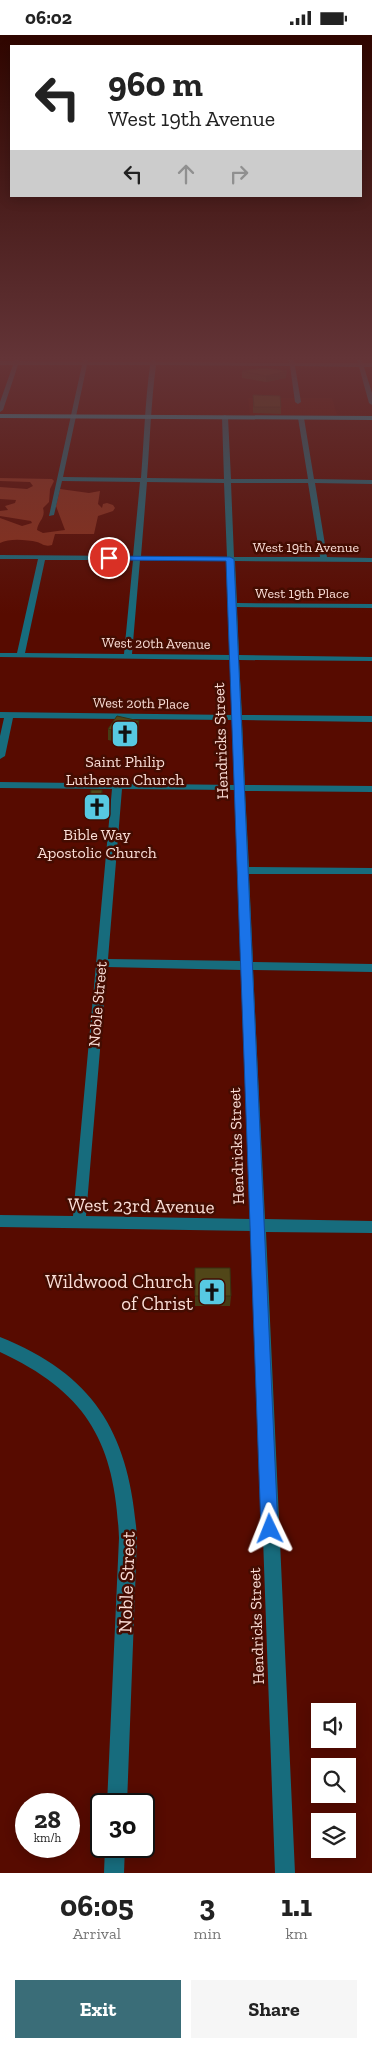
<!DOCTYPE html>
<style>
body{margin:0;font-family:"Zilla Slab",serif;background:#f6f6f6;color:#222;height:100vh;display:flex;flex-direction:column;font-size:19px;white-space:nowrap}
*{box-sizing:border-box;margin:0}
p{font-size:16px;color:#767676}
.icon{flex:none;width:28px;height:28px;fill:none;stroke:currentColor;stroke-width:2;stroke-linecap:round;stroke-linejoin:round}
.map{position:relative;height:1838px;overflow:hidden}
.details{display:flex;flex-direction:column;background:#fff;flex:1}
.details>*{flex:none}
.banner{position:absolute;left:10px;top:10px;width:352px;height:152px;border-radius:0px;box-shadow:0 2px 12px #0003;background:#fff;color:#222;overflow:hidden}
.fabs{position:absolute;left:311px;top:1668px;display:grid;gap:10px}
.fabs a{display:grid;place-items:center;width:45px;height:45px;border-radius:0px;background:#fff;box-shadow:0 2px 12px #0003;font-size:25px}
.speed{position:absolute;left:15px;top:1758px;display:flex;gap:10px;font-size:25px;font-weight:700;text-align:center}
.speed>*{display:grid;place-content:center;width:65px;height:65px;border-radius:50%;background:#fff;box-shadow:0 2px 12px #0003;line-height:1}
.speed small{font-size:12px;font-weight:400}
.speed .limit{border:2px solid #111;border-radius:8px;background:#fff;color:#111}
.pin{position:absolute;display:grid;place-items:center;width:42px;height:42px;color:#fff;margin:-21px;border:2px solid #fff;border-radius:50%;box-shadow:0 1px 5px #0007}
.me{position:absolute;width:55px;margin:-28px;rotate:358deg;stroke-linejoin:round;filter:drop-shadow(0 0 4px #0008)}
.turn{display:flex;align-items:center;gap:18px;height:105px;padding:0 15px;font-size:22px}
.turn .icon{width:65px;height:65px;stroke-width:2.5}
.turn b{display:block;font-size:35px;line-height:42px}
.lanes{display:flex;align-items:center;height:48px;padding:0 15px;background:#0003;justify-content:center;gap:25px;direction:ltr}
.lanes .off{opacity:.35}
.eta{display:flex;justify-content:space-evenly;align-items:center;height:85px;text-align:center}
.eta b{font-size:30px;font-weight:700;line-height:35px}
.primary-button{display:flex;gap:10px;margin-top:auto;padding:10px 15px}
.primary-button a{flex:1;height:58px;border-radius:0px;background:#3a6d78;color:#fff;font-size:20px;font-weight:700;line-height:58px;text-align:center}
.primary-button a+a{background:#f6f6f6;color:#222}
.status{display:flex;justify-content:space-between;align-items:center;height:35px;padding:0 25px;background:#fff;direction:ltr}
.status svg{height:14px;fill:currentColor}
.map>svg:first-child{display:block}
.built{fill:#620f00}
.forest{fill:#8b301a}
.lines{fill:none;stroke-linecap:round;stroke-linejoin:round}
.minor{fill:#176c7d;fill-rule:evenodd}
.major{fill:#19a5bf;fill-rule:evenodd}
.wall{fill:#463c15}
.shaded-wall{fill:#393111}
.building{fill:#514618;stroke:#393111}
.route{fill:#1a73e8;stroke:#114b97}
.labels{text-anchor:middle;stroke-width:5;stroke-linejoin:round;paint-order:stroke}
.far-street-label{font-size:14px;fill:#fbded7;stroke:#440c01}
.street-label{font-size:16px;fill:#fbded7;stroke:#440c01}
.poi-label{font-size:16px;fill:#fbded7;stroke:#440c01}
.near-street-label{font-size:19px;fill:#fbded7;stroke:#440c01}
.near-poi-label{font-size:19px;fill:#fbded7;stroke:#440c01;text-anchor:end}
</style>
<div class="status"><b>06:02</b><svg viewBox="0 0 49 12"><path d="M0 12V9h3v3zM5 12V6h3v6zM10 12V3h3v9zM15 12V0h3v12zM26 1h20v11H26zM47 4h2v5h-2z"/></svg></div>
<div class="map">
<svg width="372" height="1838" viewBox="0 0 372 1838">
<rect width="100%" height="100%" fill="#570b00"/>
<path class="built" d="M248 363H332L337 380H250Z"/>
<path class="forest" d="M0 443 52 444 54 446 50 454 49 467 43 473C46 483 38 486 37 495L43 498 65 495 56 471 60 454 89 458 100 456 98 469 102 473 103 469 107 468 113 470 115 473 113 476 98 481 94 499H55L52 510C45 512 43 509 37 507 27 505 10 503 0 508V483L22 491 32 488 31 486 0 481V476L8 475 5 471 15 468 16 465 0 464V452L27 454 33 451 30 447 0 446Z"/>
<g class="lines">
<g class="minor">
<path d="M16 322H20L19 326 82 327 84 322H88V327H151L152 322H155L156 327 289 328 288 322H293L295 328H358L356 322H361L363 328H372V332H364L372 358V370L369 368 359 332 295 331 301 367 298 369 295 367 290 331 156 330C151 368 150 405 147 443L224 444 222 382 225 380 228 382 231 444H308L298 383 301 381 304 383 314 444 372 445V449L315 448 327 522 372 523V527L235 526 237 568 372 569V573L237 572 239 620 372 622V626L239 625 242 680 372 681V687L242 685 245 750 372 751V757L245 756 249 832 372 833V839H249L253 927 372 929V937L253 935 265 1184 372 1186V1198L266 1197 295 1838H275L252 1196 0 1192V1180L73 1181 112 754 0 753V747L235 750 233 685 13 683 5 721 0 724V701L4 683H0V677L233 680 231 625 0 622V618H17L38 524H0V520L133 521 140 447 62 446 54 480 49 481 82 330H18L3 375 0 377V367L13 330H0V326H14ZM87 330H150C145 368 144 405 141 443L63 442ZM147 447 224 448 227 522 141 521ZM231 448H308L320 522H234ZM45 525H133L124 619 25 618ZM140 525 227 526 231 620 132 619ZM122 754 236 755 238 833 237 835 239 838 242 926 108 924ZM107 932 242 935 251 1184 86 1181Z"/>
<path d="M0 1302C97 1341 130 1401 137 1503L127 1769H107L119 1503C115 1408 88 1358 0 1317Z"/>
<path d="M105 1811H125L124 1838H104Z"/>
</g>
<path class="major" d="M0 379 372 381V385L0 383Z"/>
</g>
<g class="wall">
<path d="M242 336 286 343 266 347 242 343Z"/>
<path d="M253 360 281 372V379L253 378Z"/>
<path d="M139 686V697L135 704 126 702 122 708 108 705V694Z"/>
<path d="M102 755 103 766 102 778H91L90 767Z"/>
<path d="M195 1233 231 1261 230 1271H195Z"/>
</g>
<g class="shaded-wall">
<path d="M287 336 286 343 266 347V341Z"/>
<path d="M139 686V697L135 704 134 693Z"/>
<path d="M126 691V702L122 708 121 697Z"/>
<path d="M102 755 103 766 102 778 101 767Z"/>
</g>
<g class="building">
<path d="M264 333 287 336 266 341 242 336Z"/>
<path d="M253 360 280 361 281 372H254Z"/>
<path d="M117 681 139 686 134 693 126 691 121 697 108 694Z"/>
<path d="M91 755H102L101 767H90Z"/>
<path d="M195 1233H230L231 1261H195Z"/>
</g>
<linearGradient id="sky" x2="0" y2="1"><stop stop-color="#300600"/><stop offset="0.56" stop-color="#633437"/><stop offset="1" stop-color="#633437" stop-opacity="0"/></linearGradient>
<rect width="372" height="579" fill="url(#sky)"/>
<path class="route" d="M106 521 230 522 234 524 278 1494 276 1500 270 1502 264 1500 261 1494 226 526 109 525 106 524Z"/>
<defs>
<g id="church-square" transform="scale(1.4375)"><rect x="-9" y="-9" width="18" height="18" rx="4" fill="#57c9e2" stroke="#440c01"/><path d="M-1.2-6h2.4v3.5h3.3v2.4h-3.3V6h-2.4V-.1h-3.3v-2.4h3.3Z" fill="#111"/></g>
</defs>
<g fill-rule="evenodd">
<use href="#church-square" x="125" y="699"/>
<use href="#church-square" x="97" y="772"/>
<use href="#church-square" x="212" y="1257"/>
</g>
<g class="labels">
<g class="far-street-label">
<text x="306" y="517">West 19th Avenue</text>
<text x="302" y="563">West 19th Place</text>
<text transform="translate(156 608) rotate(1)" y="5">West 20th Avenue</text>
<text transform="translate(141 668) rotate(1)" y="5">West 20th Place</text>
</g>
<g class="street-label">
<text transform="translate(220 706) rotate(-92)" y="6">Hendricks Street</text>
<text transform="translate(97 969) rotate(-85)" y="6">Noble Street</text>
<text transform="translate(236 1111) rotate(-92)" y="6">Hendricks Street</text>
<text transform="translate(256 1591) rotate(-92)" y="6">Hendricks Street</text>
</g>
<g class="poi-label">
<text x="125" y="732">Saint Philip<tspan x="125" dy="18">Lutheran Church</tspan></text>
<text x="97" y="805">Bible Way<tspan x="97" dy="18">Apostolic Church</tspan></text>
</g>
<g class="near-street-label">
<text transform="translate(141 1170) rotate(1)" y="7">West 23rd Avenue</text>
<text transform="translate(126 1547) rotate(-88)" y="7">Noble Street</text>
</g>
<g class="near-poi-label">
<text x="193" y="1253">Wildwood Church<tspan x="193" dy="22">of Christ</tspan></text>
</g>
</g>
</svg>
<div class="fabs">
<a><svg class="icon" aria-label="sound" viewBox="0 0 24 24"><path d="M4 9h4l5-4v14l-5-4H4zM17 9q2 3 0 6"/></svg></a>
<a><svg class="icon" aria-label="search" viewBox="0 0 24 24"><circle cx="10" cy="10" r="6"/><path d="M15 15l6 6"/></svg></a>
<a><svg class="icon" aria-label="layers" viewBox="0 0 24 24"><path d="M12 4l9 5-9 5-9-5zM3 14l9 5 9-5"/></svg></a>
</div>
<div class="speed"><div>28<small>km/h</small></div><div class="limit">30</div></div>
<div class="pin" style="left:109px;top:523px;background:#d93025"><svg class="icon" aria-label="arrive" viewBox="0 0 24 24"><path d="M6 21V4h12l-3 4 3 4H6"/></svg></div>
<svg class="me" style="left:270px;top:1494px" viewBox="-20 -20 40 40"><path d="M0-17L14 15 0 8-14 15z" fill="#1a73e8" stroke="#fff" stroke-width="4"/></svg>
<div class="banner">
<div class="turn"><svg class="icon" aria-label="left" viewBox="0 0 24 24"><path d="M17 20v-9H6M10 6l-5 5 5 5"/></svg><div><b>960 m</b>West 19th Avenue</div></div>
<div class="lanes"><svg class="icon" aria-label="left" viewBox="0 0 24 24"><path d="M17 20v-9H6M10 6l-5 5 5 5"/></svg><svg class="icon off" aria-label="ahead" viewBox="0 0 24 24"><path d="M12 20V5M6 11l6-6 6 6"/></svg><svg class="icon off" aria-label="right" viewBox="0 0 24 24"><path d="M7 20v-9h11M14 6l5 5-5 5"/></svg></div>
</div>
</div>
<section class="details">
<div class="eta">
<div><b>06:05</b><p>Arrival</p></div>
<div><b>3</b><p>min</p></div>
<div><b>1.1</b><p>km</p></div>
</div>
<div class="primary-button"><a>Exit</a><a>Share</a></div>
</section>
